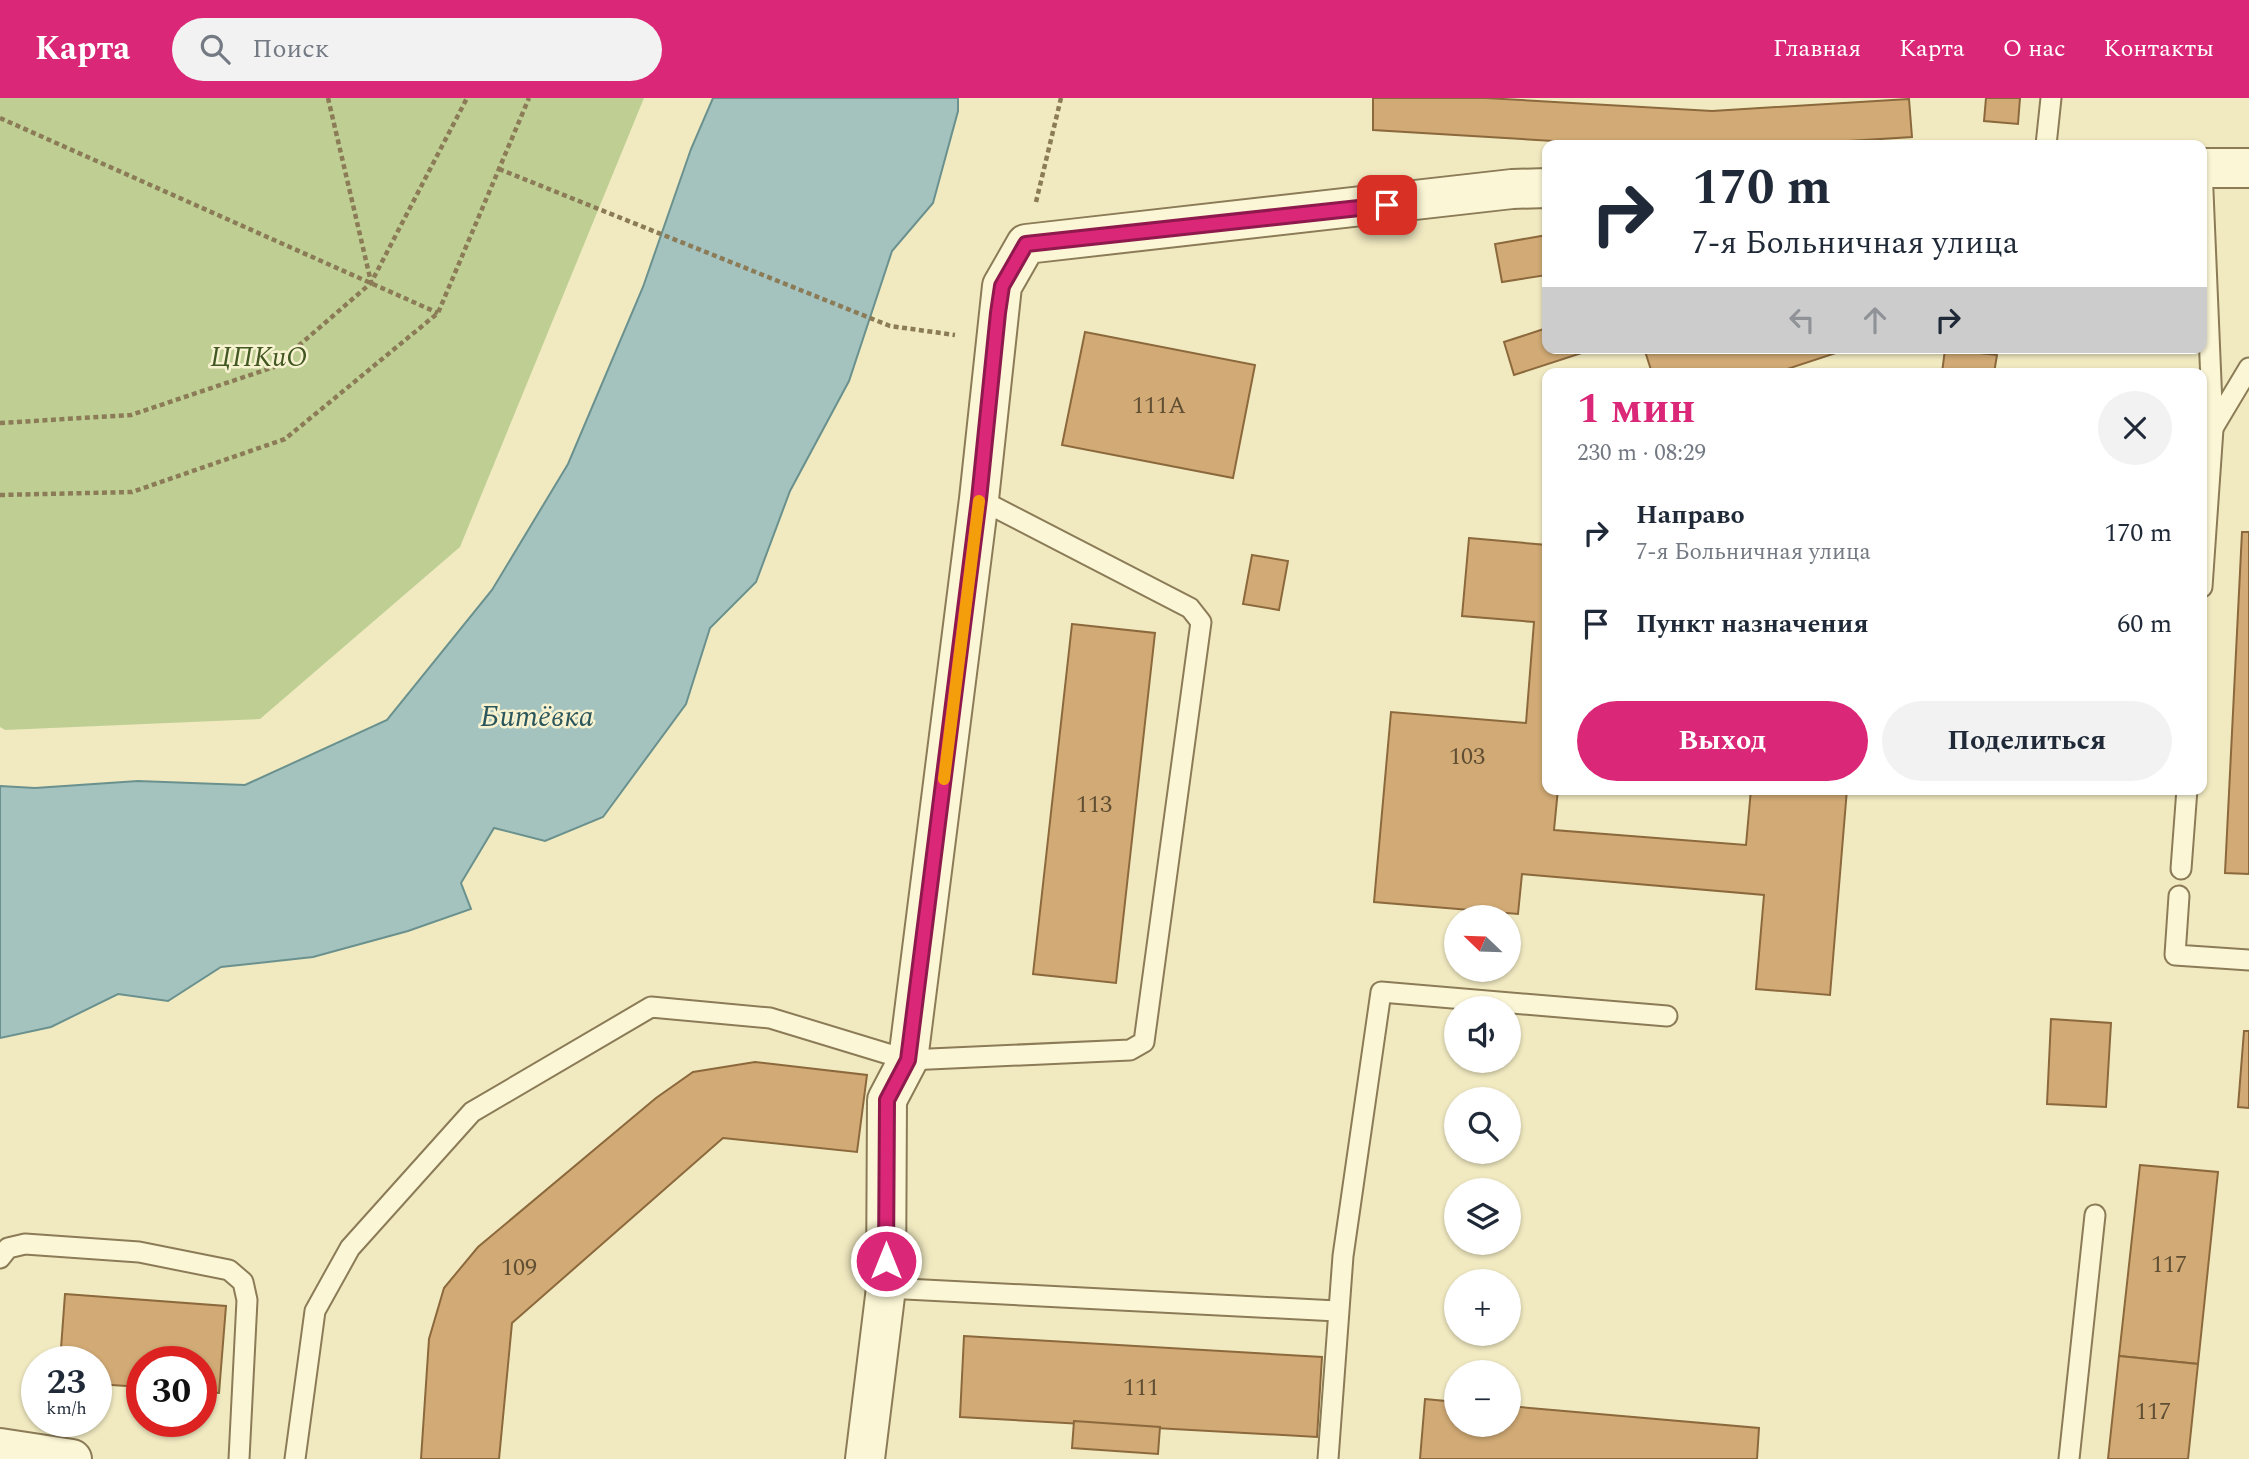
<!DOCTYPE html>
<html lang="ru">
<meta charset="utf-8">
<style>
body{margin:0;font-family:Spectral,serif;background:#f2f2f3;color:#1f2937;height:100vh;display:flex;flex-direction:column;font-size:26px;white-space:nowrap}
*{box-sizing:border-box;margin:0}
p{font-size:23px;color:#747a83}
.icon{flex:none;width:38px;height:38px;fill:none;stroke:currentColor;stroke-width:2;stroke-linecap:round;stroke-linejoin:round}
.map{position:relative;flex:1;overflow:hidden}
.sheet{position:absolute;left:1542px;top:270px;width:665px;height:427px;display:flex;flex-direction:column;background:#fff;border-radius:14px;box-shadow:0 2px 5px #0004}
.sheet>*{flex:none}
.top-card{position:absolute;left:1542px;top:42px;width:665px;height:214px;border-radius:14px;box-shadow:0 2px 5px #0004;background:#fff;color:#1f2937;overflow:hidden}
.needle{width:46px;rotate:293deg}
.controls{position:absolute;left:1444px;top:807px;display:grid;gap:14px}
.controls a{display:grid;place-items:center;width:77px;height:77px;border-radius:50%;background:#fff;box-shadow:0 2px 5px #0004;font-size:35px}
.speed{position:absolute;left:21px;top:1248px;display:flex;gap:14px;font-size:35px;font-weight:700;text-align:center}
.speed>*{display:grid;place-content:center;width:91px;height:91px;border-radius:50%;background:#fff;box-shadow:0 2px 5px #0004;line-height:1}
.speed small{font-size:18px;font-weight:400}
.speed .limit{border:10px solid #d22;background:#fff;color:#111}
.pin{position:absolute;display:grid;place-items:center;width:60px;height:60px;color:#fff;margin:-30px;border-radius:14px;box-shadow:0 4px 10px #0006}
.me{position:absolute;width:77px;margin:-38px;rotate:0deg;stroke-linejoin:round;filter:drop-shadow(0 0 5px #0008)}
.turn{display:flex;align-items:center;gap:24px;height:147px;padding:0 35px;font-size:32px}
.turn .icon{width:91px;height:91px;stroke-width:2.5}
.turn b{display:block;font-size:49px;line-height:60px}
.lanes{display:flex;align-items:center;height:66px;padding:0 35px;background:#0003;justify-content:center;gap:35px;direction:ltr}
.lanes .off{opacity:.35}
.round{display:grid;place-items:center;flex:none;width:74px;height:74px;border-radius:37px;background:#f2f2f3}
.head{display:flex;align-items:center;justify-content:space-between;height:119px;padding:0 35px}
h1{font-size:42px;font-weight:700;line-height:52px;color:#db2777}
.action{display:flex;gap:14px;margin-top:auto;padding:14px 35px}
.action a{flex:1;height:80px;border-radius:42px;background:#db2777;color:#fff;font-size:28px;font-weight:700;line-height:80px;text-align:center}
.action a+a{background:#f2f2f3;color:#1f2937}
ul{padding:0;list-style:none}
li{display:flex;align-items:center;gap:21px;height:91px;padding:0 35px}
li div{flex:1}
li b{display:block;font-size:26px}
li em{font-style:normal}
header{display:flex;align-items:center;gap:42px;box-sizing:border-box;height:98px;padding:0 35px;background:#db2777;color:#fff}
header strong{font-size:33px}
nav{display:flex;gap:38px;margin-inline-start:auto;font-size:24px}
.search{width:490px;height:63px;background:#f2f2f3;display:flex;align-items:center;gap:18px;box-sizing:border-box;padding:0 24px;border-radius:38px;color:#747a83;font-size:26px}
.map>svg:first-child{display:block}
.green{fill:#bfcf94}
.water{fill:#a4c3bf;stroke:#6a918e;stroke-width:2}
.building{fill:#d1aa75;stroke:#8c693c;stroke-width:2}
.lines{fill:none;stroke-linecap:round;stroke-linejoin:round}
.lane-casing{stroke:#8b7b57;stroke-width:23}
.street-casing{stroke:#8b7b57;stroke-width:42}
.path{stroke:#8b7b57;stroke-width:4.5;stroke-dasharray:5 3.5;stroke-linecap:butt}
.lane{stroke:#fbf6d5;stroke-width:19}
.street{stroke:#fbf6d5;stroke-width:38}
.route-casing{stroke:#8e194d;stroke-width:18}
.route{stroke:#db2777;stroke-width:12}
.slow{stroke:#f59e0b;stroke-width:12}
.labels{text-anchor:middle;stroke-width:5;stroke-linejoin:round;paint-order:stroke}
.number-label{font-size:24px;fill:#604e33}
.park-label{font-size:28px;font-style:italic;fill:#425822;stroke:#f7f3d1}
.water-label{font-size:30px;font-style:italic;fill:#2b565b;stroke:#f7f3d1}
</style>
<header>
<strong>Карта</strong>
<div class="search"><svg class="icon" aria-label="search" viewBox="0 0 24 24"><circle cx="10" cy="10" r="6"/><path d="M15 15l6 6"/></svg>Поиск</div>
<nav><a>Главная</a><a>Карта</a><a>О нас</a><a>Контакты</a></nav>
</header>
<div class="map">
<svg width="2249" height="1361" viewBox="0 0 2249 1361">
<rect width="100%" height="100%" fill="#f1eac1"/>
<path class="green" d="M0 0H644L460 449 260 621 5 632 0 629Z"/>
<path class="water" d="M713 0H958V13L933 105 892 153 849 283 790 393 756 484 710 530 686 606 603 719 545 743 494 730 461 785 471 811 408 833 313 859 221 869 168 903 118 896 51 929 0 940V688L35 690 138 683 245 687 387 622 492 492 568 366 643 189 691 51Z"/>
<g class="building">
<path d="M1373 0H1486L1712 13 1909 1 1912 39 1785 47H1621L1373 32Z"/>
<path d="M1986 0H2020L2018 26 1984 23Z"/>
<path d="M1547 137V177L1502 184 1495 146Z"/>
<path d="M1547 230V250H1597L1514 277 1504 244Z"/>
<path d="M1085 234 1255 267 1233 380 1062 347Z"/>
<path d="M1644 250H1851L1775 275H1652Z"/>
<path d="M1945 251 1997 257 1994 275H1942Z"/>
<path d="M2242 434H2249V776L2225 775Z"/>
<path d="M1469 440 1547 447V691H1558L1554 732 1746 747 1751 691H1847L1830 897 1756 891 1764 797 1522 776 1518 816 1374 804 1391 614 1526 625 1534 524 1462 518Z"/>
<path d="M1252 457 1288 463 1279 512 1243 506Z"/>
<path d="M1072 526 1155 535 1116 885 1033 876Z"/>
<path d="M2051 921 2111 925 2106 1009 2047 1006Z"/>
<path d="M2244 933H2249V1010L2238 1009Z"/>
<path d="M755 964 867 977 857 1054 723 1040 512 1225 499 1361H421L429 1241 444 1190 478 1149 656 1000 693 974Z"/>
<path d="M2140 1067 2218 1074 2198 1266 2119 1258Z"/>
<path d="M65 1196 226 1208 219 1295 201 1294V1264H142V1289L96 1286V1264H60Z"/>
<path d="M964 1238 1322 1259 1317 1339 960 1319Z"/>
<path d="M2119 1258 2198 1266 2188 1361H2108Z"/>
<path d="M1425 1301 1456 1304V1326H1508V1308L1759 1330 1757 1361H1420Z"/>
<path d="M1074 1323 1160 1329 1158 1356 1072 1350Z"/>
</g>
<g class="lines">
<g class="lane-casing">
<g id="lane">
<path d="M2046 47 2051 0"/>
<path d="M2213 330 2249 270"/>
<path d="M2202 489 2213 331 2202 70"/>
<path d="M2181 771 2187 691"/>
<path d="M2179 798 2175 857 2249 862"/>
<path d="M0 1160 8 1150 25 1146 139 1154 229 1172 243 1184 247 1202 239 1361"/>
<path d="M886 1190 1337 1213"/>
<path d="M295 1361 315 1213 350 1150 472 1014 651 909 770 920 908 962 1130 952 1144 944 1201 524 1190 510 979 401"/>
<path d="M1328 1361 1343 1158 1381 894 1667 918"/>
<path d="M2069 1361 2095 1117"/>
</g>
</g>
<g class="street-casing">
<g id="street">
<path d="M2202 70H2249"/>
<path d="M0 1350 72 1361"/>
<path d="M865 1361 886 1190 887 1002 908 962 979 401 1002 188 1026 146 1512 91 1547 90"/>
</g>
</g>
<g class="path">
<path d="M328 0 371 184"/>
<path d="M0 20 438 215"/>
<path d="M499 71 890 228 955 237"/>
<path d="M1036 104 1061 0"/>
<path d="M0 325 131 317 274 269 371 185 467 0"/>
<path d="M0 397 132 394 285 341 438 215 529 0"/>
</g>
<use href="#lane" class="lane"/>
<use href="#street" class="street"/>
</g>
<g class="lines">
<g class="route-casing">
<path id="route" d="M886 1163 887 1002 908 962 979 401 998 215 1002 188 1026 146 1387 107"/>
</g>
<use href="#route" class="route"/>
<path class="slow" d="M944 681 979 403"/>
</g>
<g class="labels">
<g class="number-label">
<text x="1159" y="315">111А</text>
<text x="1467" y="666">103</text>
<text x="1094" y="714">113</text>
<text x="2169" y="1174">117</text>
<text x="519" y="1177">109</text>
<text x="1141" y="1297">111</text>
<text x="2153" y="1321">117</text>
</g>
<g class="park-label">
<text x="259" y="268">ЦПКиО</text>
</g>
<g class="water-label">
<text x="537" y="628">Битёвка</text>
</g>
</g>
</svg>
<div class="controls">
<a><svg class="needle" viewBox="-14 -14 28 28"><path d="M0-13l5 13h-10z" fill="#e53935"/><path d="M0 13l5-13h-10z" fill="#747a83"/></svg></a>
<a><svg class="icon" aria-label="sound" viewBox="0 0 24 24"><path d="M4 9h4l5-4v14l-5-4H4zM17 9q2 3 0 6"/></svg></a>
<a><svg class="icon" aria-label="search" viewBox="0 0 24 24"><circle cx="10" cy="10" r="6"/><path d="M15 15l6 6"/></svg></a>
<a><svg class="icon" aria-label="layers" viewBox="0 0 24 24"><path d="M12 4l9 5-9 5-9-5zM3 14l9 5 9-5"/></svg></a>
<a>+</a>
<a>−</a>
</div>
<div class="speed"><div>23<small>km/h</small></div><div class="limit">30</div></div>
<div class="pin" style="left:1387px;top:107px;background:#d93025"><svg class="icon" aria-label="arrive" viewBox="0 0 24 24"><path d="M6 21V4h12l-3 4 3 4H6"/></svg></div>
<svg class="me" style="left:886px;top:1163px" viewBox="-20 -20 40 40"><circle r="17" fill="#db2777" stroke="#fff" stroke-width="3"/><path d="M0-11L8 9 0 5-8 9z" fill="#fff"/></svg>
<div class="top-card">
<div class="turn"><svg class="icon" aria-label="right" viewBox="0 0 24 24"><path d="M7 20v-9h11M14 6l5 5-5 5"/></svg><div><b>170 m</b>7-я Больничная улица</div></div>
<div class="lanes"><svg class="icon off" aria-label="left" viewBox="0 0 24 24"><path d="M17 20v-9H6M10 6l-5 5 5 5"/></svg><svg class="icon off" aria-label="ahead" viewBox="0 0 24 24"><path d="M12 20V5M6 11l6-6 6 6"/></svg><svg class="icon" aria-label="right" viewBox="0 0 24 24"><path d="M7 20v-9h11M14 6l5 5-5 5"/></svg></div>
</div>
<section class="sheet">
<div class="head"><div><h1>1 мин</h1><p>230 m · 08:29</p></div><a class="round"><svg class="icon" aria-label="close" viewBox="0 0 24 24"><path d="M6 6l12 12M18 6L6 18"/></svg></a></div>
<ul>
<li><svg class="icon" aria-label="right" viewBox="0 0 24 24"><path d="M7 20v-9h11M14 6l5 5-5 5"/></svg><div><b>Направо</b><p>7-я Больничная улица</p></div><em>170 m</em></li>
<li><svg class="icon" aria-label="arrive" viewBox="0 0 24 24"><path d="M6 21V4h12l-3 4 3 4H6"/></svg><div><b>Пункт назначения</b></div><em>60 m</em></li>
</ul>
<div class="action"><a>Выход</a><a>Поделиться</a></div>
</section>
</div>
